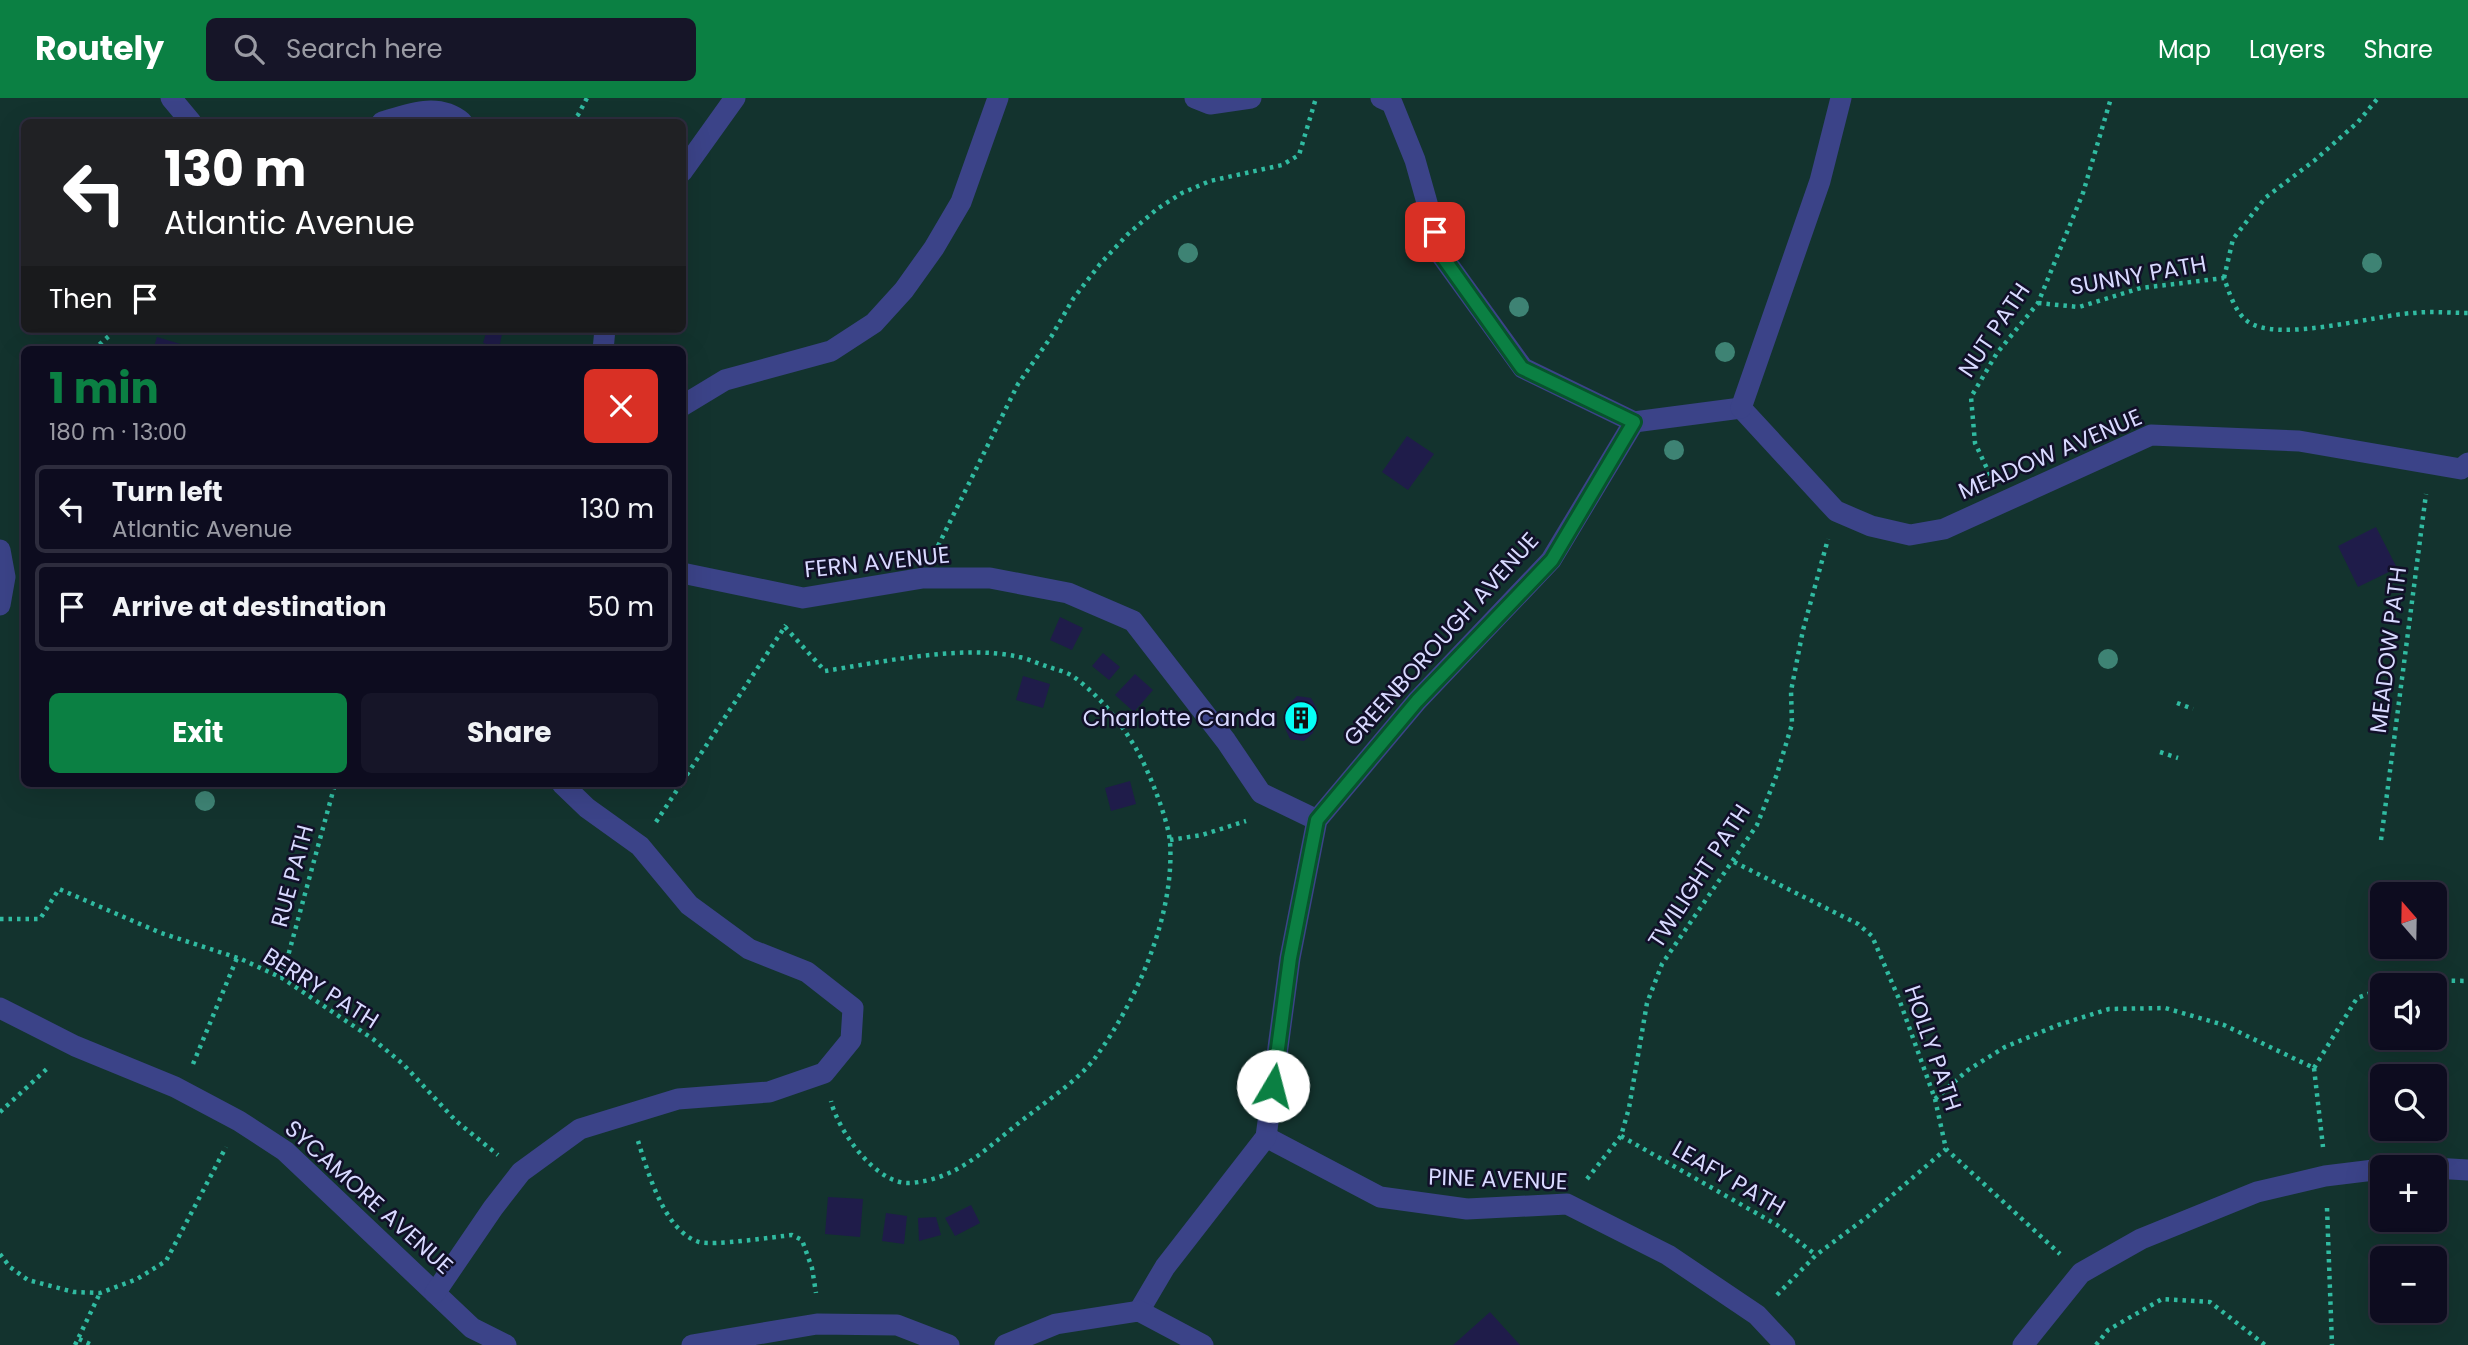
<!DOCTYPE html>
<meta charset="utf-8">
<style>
body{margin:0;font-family:Poppins,sans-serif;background:#161528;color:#f1f3f6;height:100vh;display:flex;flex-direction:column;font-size:26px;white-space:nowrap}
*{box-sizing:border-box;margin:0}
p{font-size:23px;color:#9a9ba4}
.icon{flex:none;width:38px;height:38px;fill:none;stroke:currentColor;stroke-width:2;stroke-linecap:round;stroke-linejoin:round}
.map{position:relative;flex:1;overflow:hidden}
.panel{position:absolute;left:21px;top:248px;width:665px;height:441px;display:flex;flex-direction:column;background:#0d0c1f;border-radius:10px;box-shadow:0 7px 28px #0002,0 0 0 2px #2d2c3d}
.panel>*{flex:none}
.hud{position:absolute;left:21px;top:21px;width:665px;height:214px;border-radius:10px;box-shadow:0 7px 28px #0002,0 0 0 2px #2d2c3d;background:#202124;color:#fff;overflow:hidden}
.needle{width:46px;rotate:340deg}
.controls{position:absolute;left:2370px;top:784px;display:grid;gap:14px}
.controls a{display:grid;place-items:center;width:77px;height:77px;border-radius:10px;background:#0d0c1f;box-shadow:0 7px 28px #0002,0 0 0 2px #2d2c3d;font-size:35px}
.pin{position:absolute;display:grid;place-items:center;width:60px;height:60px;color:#fff;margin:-30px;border-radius:14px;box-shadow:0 4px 10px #0006}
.me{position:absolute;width:77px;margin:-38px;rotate:8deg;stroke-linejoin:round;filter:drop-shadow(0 0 5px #0008)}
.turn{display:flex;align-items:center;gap:24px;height:147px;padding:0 28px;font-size:32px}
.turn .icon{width:91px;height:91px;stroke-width:2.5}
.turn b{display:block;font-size:49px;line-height:60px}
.then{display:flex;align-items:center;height:66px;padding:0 28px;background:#0003;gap:14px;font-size:26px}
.round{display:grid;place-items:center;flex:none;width:74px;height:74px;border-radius:10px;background:#161528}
.headline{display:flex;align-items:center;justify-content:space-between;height:119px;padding:0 28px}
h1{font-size:42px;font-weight:700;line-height:52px;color:#0b8043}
.primary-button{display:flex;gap:14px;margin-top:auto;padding:14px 28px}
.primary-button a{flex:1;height:80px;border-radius:10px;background:#0b8043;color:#fff;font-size:28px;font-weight:700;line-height:80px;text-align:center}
.primary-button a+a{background:#161528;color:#f1f3f6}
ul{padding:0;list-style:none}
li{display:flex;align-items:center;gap:21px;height:88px;margin:0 14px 10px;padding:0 14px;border:4px solid #2d2c3d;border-radius:10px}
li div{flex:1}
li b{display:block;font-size:26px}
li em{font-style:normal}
header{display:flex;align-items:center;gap:42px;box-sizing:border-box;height:98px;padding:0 35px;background:#0b8043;color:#fff}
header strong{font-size:33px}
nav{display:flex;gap:38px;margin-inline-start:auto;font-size:24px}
.search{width:490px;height:63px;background:#161528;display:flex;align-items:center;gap:18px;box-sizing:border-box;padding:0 24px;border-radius:10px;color:#9a9ba4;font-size:26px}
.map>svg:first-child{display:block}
.green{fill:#13332e;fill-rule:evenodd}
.building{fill:#1f1c4a}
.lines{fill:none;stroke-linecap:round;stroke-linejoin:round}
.path{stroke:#30bba1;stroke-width:4.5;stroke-dasharray:3.5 5;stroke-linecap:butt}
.minor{stroke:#3b4388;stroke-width:21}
.tree{fill:#3e8374}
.route-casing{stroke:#07532c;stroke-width:18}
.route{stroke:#0b8043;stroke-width:12}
.labels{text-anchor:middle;stroke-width:5;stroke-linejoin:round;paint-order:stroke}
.street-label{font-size:23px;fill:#d8d9ff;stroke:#111029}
.poi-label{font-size:23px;fill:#d8d9ff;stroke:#111029;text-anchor:end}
</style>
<header>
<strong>Routely</strong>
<div class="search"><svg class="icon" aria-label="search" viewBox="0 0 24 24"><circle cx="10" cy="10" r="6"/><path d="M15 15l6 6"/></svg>Search here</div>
<nav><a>Map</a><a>Layers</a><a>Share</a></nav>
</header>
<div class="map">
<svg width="2468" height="1247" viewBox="0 0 2468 1247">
<rect width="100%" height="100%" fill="#111029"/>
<path class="green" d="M0 0H2468V1247H0ZM24 24H682V231H24ZM24 252H682V686H24ZM2382 796H2434V849H2382ZM2382 887H2434V940H2382ZM2382 978H2434V1031H2382ZM2382 1069H2434V1122H2382ZM2382 1160H2434V1213H2382Z"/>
<g class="building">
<path d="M487 232 502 236 499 250 483 245Z"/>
<path d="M157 239 187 248 185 252H153Z"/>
<path d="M1407 338 1434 356 1408 392 1382 374Z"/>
<path d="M2376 429 2397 470 2358 489 2338 448Z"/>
<path d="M1060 519 1083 530 1072 552 1050 542Z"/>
<path d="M1103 555 1120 569 1109 582 1092 568Z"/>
<path d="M1135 576 1153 592 1134 614 1115 597Z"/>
<path d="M1023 578 1050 586 1043 610 1016 602Z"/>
<path d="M1297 598 1311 600 1317 611 1313 635 1304 643 1290 641 1285 630 1288 607Z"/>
<path d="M1130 683 1136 706 1111 713 1105 690Z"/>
<path d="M828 1099 863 1101 860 1139 825 1136Z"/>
<path d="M971 1107 980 1125 955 1138 945 1120Z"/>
<path d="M886 1115 907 1118 904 1146 882 1143Z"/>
<path d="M936 1119 941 1137 919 1143 918 1120Z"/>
<path d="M1490 1214 1520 1247H1453Z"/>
</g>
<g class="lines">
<g class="path">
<path d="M571 24 578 17 587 0"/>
<path d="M2224 180 2233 141 2265 100 2315 62 2358 24 2378 0"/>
<path d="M2038 205 2079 209 2141 190 2224 180C2229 194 2235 214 2247 223 2277 246 2375 217 2413 215 2431 213 2450 215 2468 215"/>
<path d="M93 252 117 231"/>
<path d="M1990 377 1975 345 1971 299 1997 255 2038 205 2083 95 2111 0"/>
<path d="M938 448 1018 286 1051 239 1073 201 1100 166 1128 136 1157 111 1182 95 1210 83 1282 67 1299 57 1316 0"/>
<path d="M785 529 825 573C881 564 965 546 1019 559 1029 561 1039 566 1049 569 1057 572 1067 574 1074 579 1101 599 1122 626 1138 654 1149 674 1168 721 1170 744 1175 816 1137 903 1095 960 1078 983 1038 1009 1015 1028 981 1055 956 1081 911 1085 877 1088 838 1033 831 1003"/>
<path d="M2177 605 2193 611"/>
<path d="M2160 654 2178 660"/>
<path d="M682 684 786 527"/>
<path d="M656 724 681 686"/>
<path d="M1170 742 1202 737 1246 723"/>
<path d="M2381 742 2426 396"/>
<path d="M1734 764 1858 826 1872 838 1899 901 1935 1001 1946 1051 2060 1156"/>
<path d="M0 821H40L59 791 161 835 241 861 282 880 373 941 404 967 456 1023 498 1057"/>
<path d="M282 880 335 686"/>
<path d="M2393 887 2407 882 2468 883"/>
<path d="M193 966 237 860"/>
<path d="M2314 970 2323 1049"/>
<path d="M2314 970 2357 900 2382 891"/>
<path d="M1935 1001 1968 972 2005 949 2058 927 2109 911 2165 910 2224 927 2314 970"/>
<path d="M0 1014 50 968"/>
<path d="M1621 1038 1777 1127 1816 1157"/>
<path d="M638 1043C648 1074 664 1133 699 1144 714 1148 773 1139 792 1137L802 1142 812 1170 816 1195"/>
<path d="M1587 1081 1621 1038 1629 1010 1647 905 1662 866 1757 727 1777 676 1792 626 1791 593 1803 532 1828 441"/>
<path d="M2327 1110 2332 1247"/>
<path d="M0 1156 10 1169 28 1182 74 1194 100 1195 137 1181 166 1163 226 1049"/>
<path d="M1777 1197 1816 1157 1867 1119 1946 1051"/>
<path d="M79 1241 92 1247"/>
<path d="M75 1247 100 1195"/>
<path d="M2096 1247 2108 1232 2162 1201 2210 1204 2265 1247"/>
</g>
<g class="minor">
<path d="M171 0 191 24"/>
<path d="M1195 0 1210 6 1251 0"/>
<path d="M1381 0 1392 5 1415 62 1442 158 1523 270 1634 324 1741 310"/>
<path d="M382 24C409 16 438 4 462 24"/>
<path d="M682 74 735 0"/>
<path d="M603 252 605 231"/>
<path d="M682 308 725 282 831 253 874 225 904 192 934 150 961 104 998 0"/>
<path d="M1741 310 1836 413 1871 428 1910 437 1944 431 2151 337 2299 343 2461 371 2468 365"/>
<path d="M1741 310 1820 83 1841 0"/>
<path d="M0 452 5 479 0 507"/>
<path d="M682 475 803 500 923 480H990L1068 495 1133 523 1226 643 1261 695 1317 722"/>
<path d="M0 910 75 948 175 989 239 1023 285 1053 472 1230 506 1247"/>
<path d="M1266 1039 1380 1099 1467 1111 1567 1106 1668 1157 1757 1217 1785 1247"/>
<path d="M2391 1069H2422"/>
<path d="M2434 1070 2468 1072"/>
<path d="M435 1195 493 1110 521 1074 580 1031 678 1001 769 994 824 975 851 942 853 910 807 874 749 851 689 807 640 748 587 710 562 686"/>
<path d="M1139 1213 1165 1169 1266 1039 1290 860 1317 722 1417 603 1551 462 1634 324"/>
<path d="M692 1247 817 1226 897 1227 949 1247"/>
<path d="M1005 1247 1056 1226 1139 1213 1203 1247"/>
<path d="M2023 1247 2081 1175 2141 1141 2257 1094 2325 1078 2382 1071"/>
</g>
</g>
<g class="tree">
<circle cx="1188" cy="155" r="10"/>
<circle cx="2372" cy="165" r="10"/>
<circle cx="1519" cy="209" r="10"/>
<circle cx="1725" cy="254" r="10"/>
<circle cx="1674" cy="352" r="10"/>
<circle cx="2108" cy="561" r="10"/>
<circle cx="205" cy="703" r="10"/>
</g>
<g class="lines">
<g class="route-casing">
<path id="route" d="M1273 988 1290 860 1317 722 1417 603 1552 462 1634 324 1522 270 1442 158 1435 134"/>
</g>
<use href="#route" class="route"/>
</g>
<defs>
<g id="building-disc" transform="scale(1.75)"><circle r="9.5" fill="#05fff7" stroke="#111029"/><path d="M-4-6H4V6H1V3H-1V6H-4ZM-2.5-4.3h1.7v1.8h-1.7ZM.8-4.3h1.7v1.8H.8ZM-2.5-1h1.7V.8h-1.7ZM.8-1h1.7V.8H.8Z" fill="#111"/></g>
</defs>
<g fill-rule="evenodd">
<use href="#building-disc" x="1301" y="620"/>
</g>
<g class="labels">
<g class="street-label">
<text transform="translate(2138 177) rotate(-10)" y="8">SUNNY PATH</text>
<text transform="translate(1994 232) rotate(-56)" y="8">NUT PATH</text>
<text transform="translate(2050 356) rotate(-23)" y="8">MEADOW AVENUE</text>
<text transform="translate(877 464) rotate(-6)" y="8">FERN AVENUE</text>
<text transform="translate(1441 541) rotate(-48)" y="8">GREENBOROUGH AVENUE</text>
<text transform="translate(2388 552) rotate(-83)" y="8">MEADOW PATH</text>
<text transform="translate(292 778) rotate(-75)" y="8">RUE PATH</text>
<text transform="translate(1699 778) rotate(-57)" y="8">TWILIGHT PATH</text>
<text transform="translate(321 890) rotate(32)" y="8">BERRY PATH</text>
<text transform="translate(1933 950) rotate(71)" y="8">HOLLY PATH</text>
<text transform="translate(1729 1080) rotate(30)" y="8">LEAFY PATH</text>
<text transform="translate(1498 1081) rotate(2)" y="8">PINE AVENUE</text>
<text transform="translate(369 1099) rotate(42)" y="8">SYCAMORE AVENUE</text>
</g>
<g class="poi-label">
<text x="1276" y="628">Charlotte Canda</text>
</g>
</g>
</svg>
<div class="controls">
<a><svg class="needle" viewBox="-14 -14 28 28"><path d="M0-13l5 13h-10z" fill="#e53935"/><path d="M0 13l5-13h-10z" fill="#9a9ba4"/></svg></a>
<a><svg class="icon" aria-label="sound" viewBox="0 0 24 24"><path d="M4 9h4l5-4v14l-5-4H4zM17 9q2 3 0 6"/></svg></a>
<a><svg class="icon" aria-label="search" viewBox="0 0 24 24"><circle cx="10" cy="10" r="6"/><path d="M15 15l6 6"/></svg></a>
<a>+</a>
<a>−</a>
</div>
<div class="pin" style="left:1435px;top:134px;background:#d93025"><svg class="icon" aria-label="arrive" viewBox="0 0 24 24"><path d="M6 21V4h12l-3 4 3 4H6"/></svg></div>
<svg class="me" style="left:1273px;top:988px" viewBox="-20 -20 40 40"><circle r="19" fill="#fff"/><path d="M0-13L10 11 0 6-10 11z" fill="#0b8043"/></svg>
<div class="hud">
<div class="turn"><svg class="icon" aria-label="left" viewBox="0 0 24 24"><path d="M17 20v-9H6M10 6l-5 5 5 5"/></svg><div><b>130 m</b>Atlantic Avenue</div></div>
<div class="then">Then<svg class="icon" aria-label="arrive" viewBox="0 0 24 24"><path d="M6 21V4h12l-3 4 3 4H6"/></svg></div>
</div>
<section class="panel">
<div class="headline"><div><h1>1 min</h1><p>180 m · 13:00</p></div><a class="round" style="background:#d93025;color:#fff"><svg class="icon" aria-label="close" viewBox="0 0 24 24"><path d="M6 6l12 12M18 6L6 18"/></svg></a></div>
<ul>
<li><svg class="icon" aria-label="left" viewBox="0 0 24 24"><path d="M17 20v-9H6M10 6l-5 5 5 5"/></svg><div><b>Turn left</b><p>Atlantic Avenue</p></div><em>130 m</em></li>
<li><svg class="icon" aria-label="arrive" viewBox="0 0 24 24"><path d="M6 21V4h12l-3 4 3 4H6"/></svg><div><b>Arrive at destination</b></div><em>50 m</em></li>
</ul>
<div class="primary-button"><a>Exit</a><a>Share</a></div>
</section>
</div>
